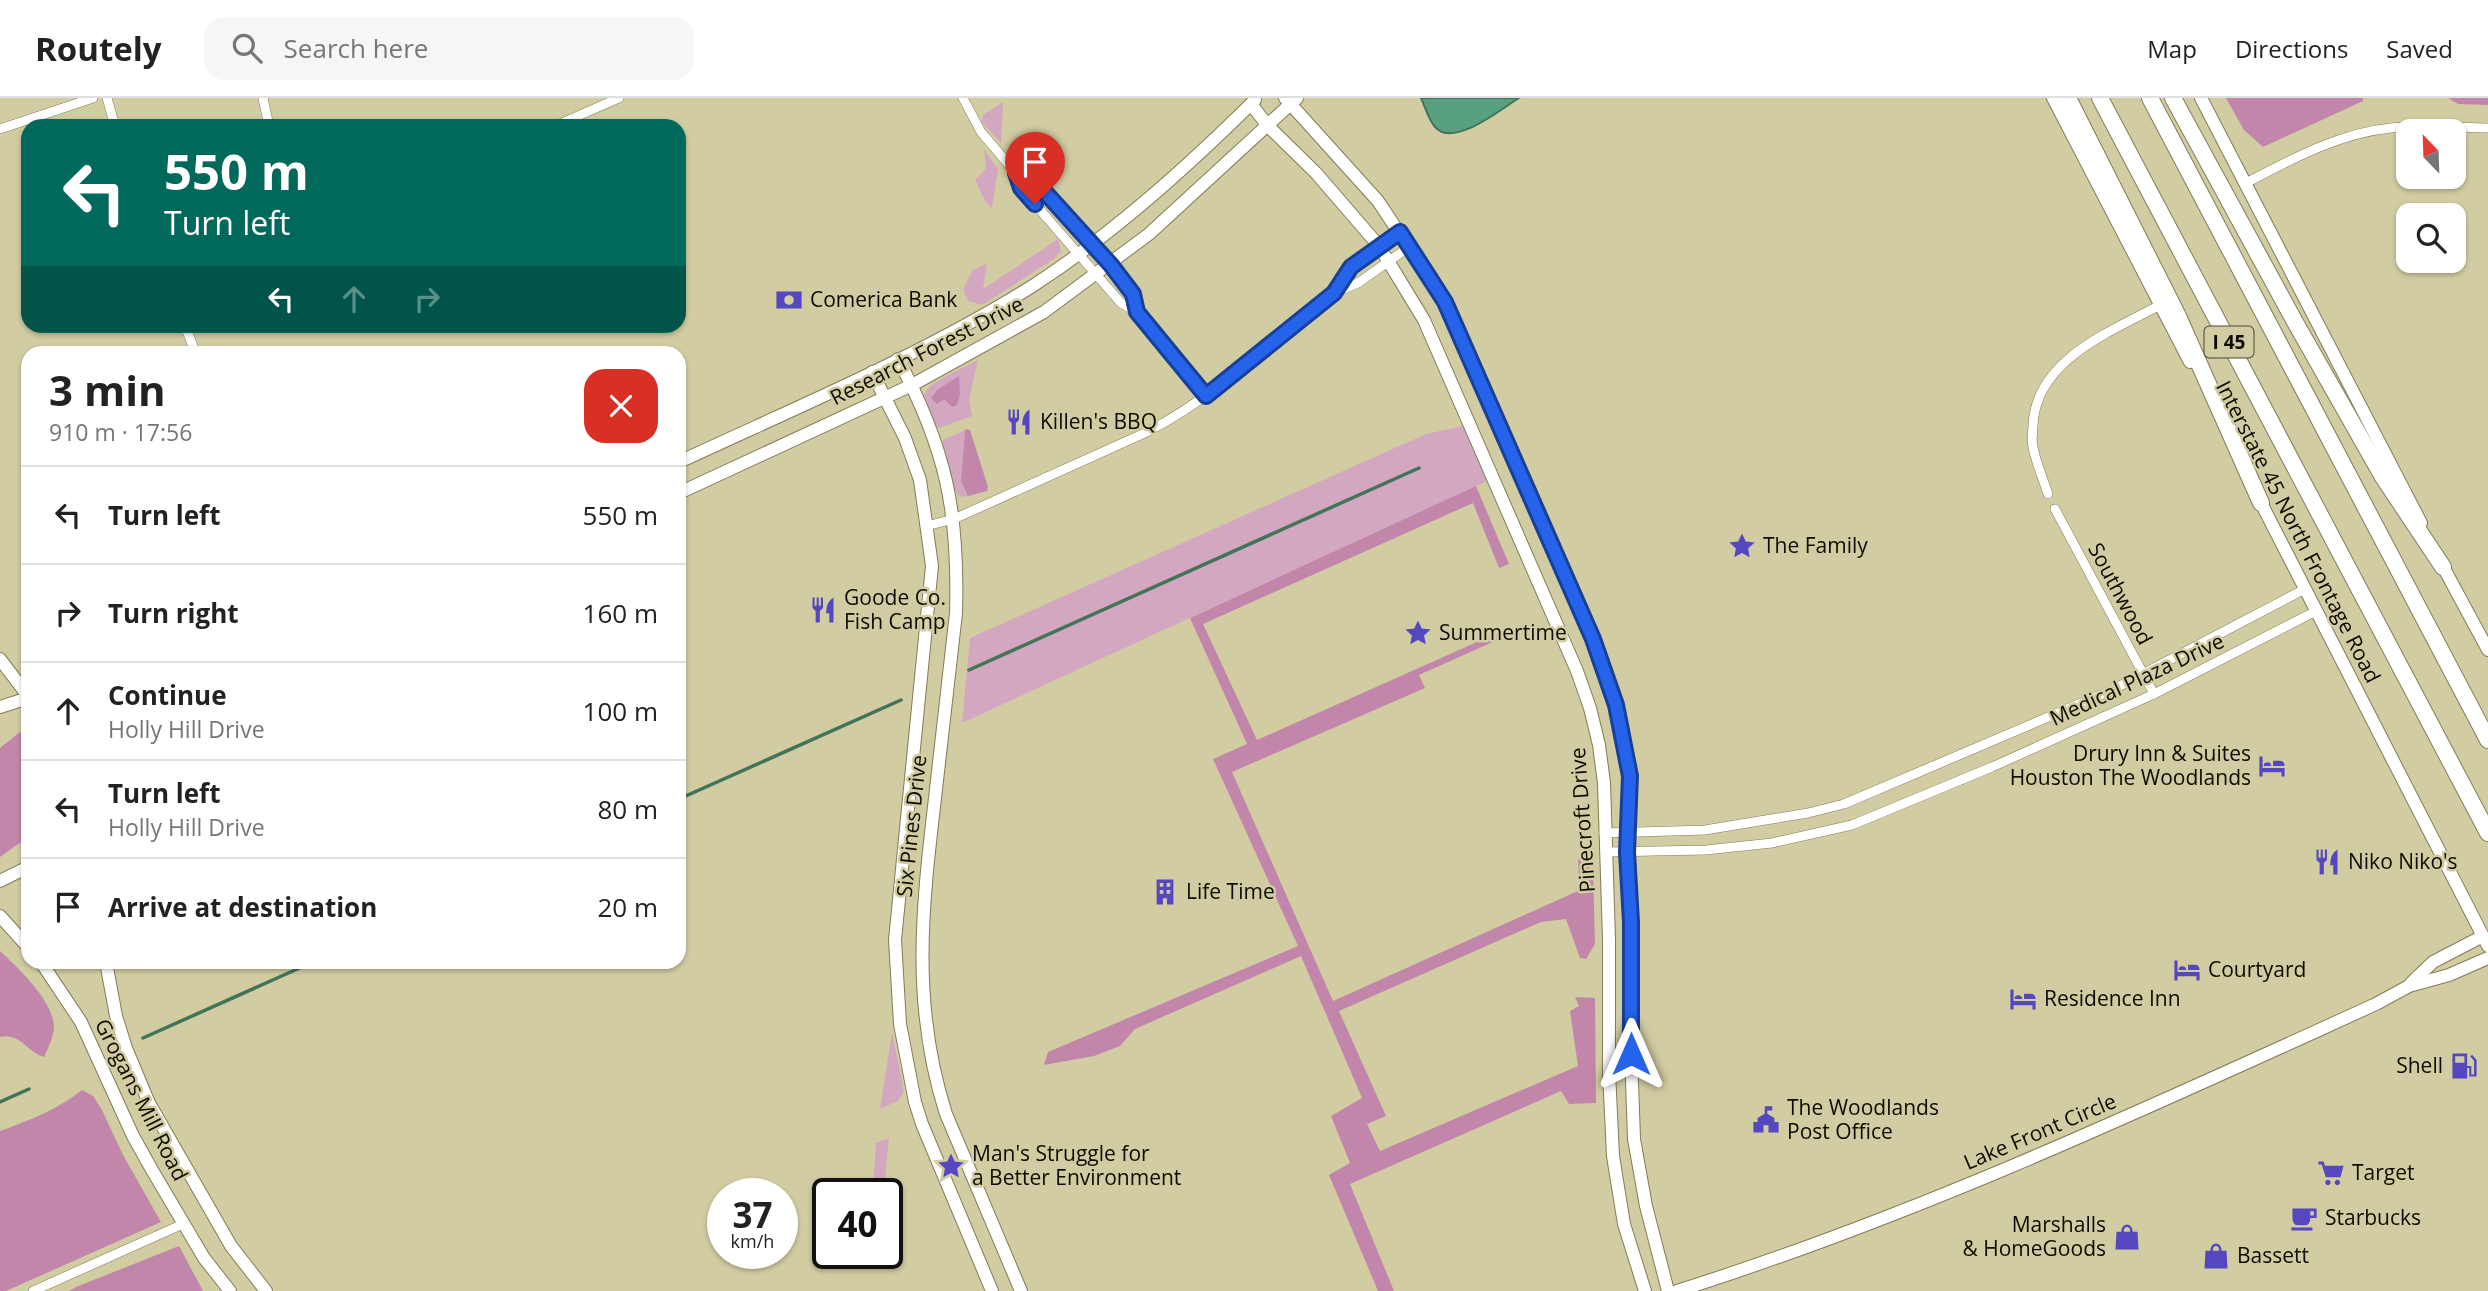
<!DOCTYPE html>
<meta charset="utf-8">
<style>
body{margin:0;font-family:"Open Sans",sans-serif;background:#f6f6f6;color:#222;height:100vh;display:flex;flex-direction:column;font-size:26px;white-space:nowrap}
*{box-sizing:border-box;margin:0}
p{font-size:23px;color:#767676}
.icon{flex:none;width:38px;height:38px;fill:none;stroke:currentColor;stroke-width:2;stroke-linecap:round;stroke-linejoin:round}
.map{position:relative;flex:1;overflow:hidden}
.details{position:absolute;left:21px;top:248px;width:665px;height:623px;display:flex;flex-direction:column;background:#fff;border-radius:21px;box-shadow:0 2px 5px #0004}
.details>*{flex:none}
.hud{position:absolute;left:21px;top:21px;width:665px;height:214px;border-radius:21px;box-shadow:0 2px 5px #0004;background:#00695c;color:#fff;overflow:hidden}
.needle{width:46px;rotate:337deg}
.fabs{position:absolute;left:2396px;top:21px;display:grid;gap:14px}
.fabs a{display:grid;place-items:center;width:70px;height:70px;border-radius:14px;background:#fff;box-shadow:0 2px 5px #0004;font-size:35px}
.speed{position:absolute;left:707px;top:1080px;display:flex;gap:14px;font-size:35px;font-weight:700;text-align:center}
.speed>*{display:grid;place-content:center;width:91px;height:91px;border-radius:50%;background:#fff;box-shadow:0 2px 5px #0004;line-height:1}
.speed small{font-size:18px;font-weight:400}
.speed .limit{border:4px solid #111;border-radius:10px;background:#fff;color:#111}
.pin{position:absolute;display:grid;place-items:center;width:60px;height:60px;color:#fff;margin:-72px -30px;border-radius:50% 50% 50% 0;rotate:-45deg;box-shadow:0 0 7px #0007}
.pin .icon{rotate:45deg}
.me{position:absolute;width:77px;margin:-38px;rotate:0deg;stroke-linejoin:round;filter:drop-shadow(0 0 5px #0008)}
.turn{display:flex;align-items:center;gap:24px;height:147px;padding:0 28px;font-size:32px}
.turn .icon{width:91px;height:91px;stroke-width:2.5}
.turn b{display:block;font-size:49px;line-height:60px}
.lanes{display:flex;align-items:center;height:66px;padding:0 28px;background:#0003;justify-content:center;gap:35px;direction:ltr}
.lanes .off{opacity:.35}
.round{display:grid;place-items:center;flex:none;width:74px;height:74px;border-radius:21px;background:#f6f6f6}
.summary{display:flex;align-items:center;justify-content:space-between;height:119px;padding:0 28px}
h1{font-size:42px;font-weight:700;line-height:52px}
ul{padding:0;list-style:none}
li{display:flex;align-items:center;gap:21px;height:98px;padding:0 28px;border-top:2px solid #e0e0e0}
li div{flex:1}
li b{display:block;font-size:26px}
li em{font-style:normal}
header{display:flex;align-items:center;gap:42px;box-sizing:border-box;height:98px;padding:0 35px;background:#fff;border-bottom:2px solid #e0e0e0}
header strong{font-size:33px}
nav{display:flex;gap:38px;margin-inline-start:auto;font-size:24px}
.search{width:490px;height:63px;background:#f6f6f6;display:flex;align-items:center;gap:18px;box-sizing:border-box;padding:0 24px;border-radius:21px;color:#767676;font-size:26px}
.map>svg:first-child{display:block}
.green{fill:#d4a7c1}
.forest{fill:#c386ab}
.water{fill:#58a07f;stroke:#427459;stroke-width:2}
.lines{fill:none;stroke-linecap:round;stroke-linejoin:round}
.stream{stroke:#427459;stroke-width:3.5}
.street-casing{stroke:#817c55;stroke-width:10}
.secondary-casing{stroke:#817c55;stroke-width:14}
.highway-casing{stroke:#817c55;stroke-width:18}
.street{stroke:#fff;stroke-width:9}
.secondary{stroke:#fff;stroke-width:12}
.highway{stroke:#fff;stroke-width:16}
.route-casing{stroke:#184099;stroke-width:18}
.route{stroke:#2563eb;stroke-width:12}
.labels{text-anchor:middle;stroke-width:5;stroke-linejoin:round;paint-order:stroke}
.shield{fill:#d1cca2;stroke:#484631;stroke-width:2}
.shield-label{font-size:19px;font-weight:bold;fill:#0d0c01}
.poi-label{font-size:21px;fill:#0d0c01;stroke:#d1cca2;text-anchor:start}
.street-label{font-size:21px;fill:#0d0c01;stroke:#d1cca2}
</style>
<header>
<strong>Routely</strong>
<div class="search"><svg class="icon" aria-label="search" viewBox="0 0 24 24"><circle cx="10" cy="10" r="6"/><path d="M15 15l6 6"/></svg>Search here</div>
<nav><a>Map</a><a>Directions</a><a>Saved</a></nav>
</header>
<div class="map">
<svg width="2488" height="1193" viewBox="0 0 2488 1193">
<rect width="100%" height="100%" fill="#d1cca2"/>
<g class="green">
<path d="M1003 4 1001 45 982 24 983 17Z"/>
<path d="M984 51 998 71 992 110 985 103 975 82 986 71Z"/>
<path d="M1058 141 1061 153 1054 161 982 207 969 203 963 192 972 173 987 165 983 191Z"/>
<path d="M978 262 969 302 972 318 939 330 934 327C930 318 921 305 925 295 930 283 966 269 978 262Z"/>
<path d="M1463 328 1487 383 962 625 970 540 1426 336Z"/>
<path d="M965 332 961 383 968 398 960 399 955 393 942 348 943 342Z"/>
<path d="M892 934 904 993 898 1003 880 1011Z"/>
<path d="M889 1040 885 1081 896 1090 884 1095H862L873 1094 876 1045Z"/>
</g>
<g class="forest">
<path d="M2226 0H2363V3L2263 49 2244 32Z"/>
<path d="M2448 0H2488V7L2458 6Z"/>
<path d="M959 278 960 297 957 307 952 309 944 301 937 306 931 300 937 292Z"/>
<path d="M967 331 970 332 988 389 987 393 968 398 961 383 965 332Z"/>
<path d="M1476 388 1509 466 1499 470 1473 405 1203 526 1257 642 1504 532 1506 538 1419 577 1425 590 1232 674 1333 903 1580 792 1578 761 1593 772 1595 846 1586 861 1580 860 1566 821 1541 824 1339 913 1386 1018 1367 1026 1380 1053 1578 968 1570 913 1579 908 1575 899 1595 900 1596 1005 1569 1006 1561 993 1350 1086 1394 1193H1378L1329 1077 1350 1065 1331 1018 1362 1000 1301 858 1135 931 1120 948 1094 958 1044 967 1048 954 1298 848 1213 661 1247 646 1190 520Z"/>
<path d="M20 634H28V739L0 759V650Z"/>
<path d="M0 853C18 870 52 901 54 928 54 938 48 950 44 959 27 954 20 934 0 939Z"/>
<path d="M82 992 93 998 102 1012 123 1057 161 1124 6 1193H0V1033C30 1022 57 1012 82 992Z"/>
<path d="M179 1148 203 1193H69L76 1189Z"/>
</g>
<path class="water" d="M1421 0H1519C1501 11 1455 49 1436 30 1429 24 1425 8 1421 0Z"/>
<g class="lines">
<g class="stream">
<path d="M969 572 1419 370"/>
<path d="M679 701 901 602"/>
<path d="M143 940 313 864"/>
<path d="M0 1004 29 991"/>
</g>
<g class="street-casing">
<g id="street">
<path d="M107 0 115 28"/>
<path d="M263 0 269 28"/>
<path d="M963 0 981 34 1016 75 1021 90 1121 205 1137 214 1206 298"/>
<path d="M555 28 619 0"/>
<path d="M0 31 93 0"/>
<path d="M1016 75 1034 82 1120 179 1133 196 1137 214"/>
<path d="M2246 85C2292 61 2339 35 2391 30 2423 27 2456 29 2488 30"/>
<path d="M1335 193 1351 169 1400 134"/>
<path d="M185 228 196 256"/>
<path d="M2048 396C2043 380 2036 365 2033 349 2031 342 2033 334 2033 327 2036 261 2112 233 2162 206"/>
<path d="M2055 411 2154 596"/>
<path d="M926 428 954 421 1147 334C1216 298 1274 243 1334 195L1358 185 1409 149"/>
<path d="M1604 735 1705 732 1808 715 1844 706 2114 591 2305 491"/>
<path d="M1605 754 1706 752 1772 745 1852 727 1992 669 2154 596 2316 513"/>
<path d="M33 1193 183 1126"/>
</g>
</g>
<g class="secondary-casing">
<g id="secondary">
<path d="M1285 0 1378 103 1445 204 1593 541 1616 607 1630 678 1627 754 1631 824V956L1634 1041 1646 1108 1668 1193"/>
<path d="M2053 0 2190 264"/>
<path d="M2201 0 2421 425"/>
<path d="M1251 6 1268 28 1316 75 1379 148 1424 222 1577 573 1590 610 1599 647 1604 685 1609 841V974L1613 1058 1624 1126 1645 1193"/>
<path d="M898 261C946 351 959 413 956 515 949 576 942 638 935 700 922 811 911 907 946 1016L1021 1193"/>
<path d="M872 274 905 340 920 382 932 468 895 842 900 926 915 1004 922 1026 992 1193"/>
<path d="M679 364C797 309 920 258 1031 189 1113 136 1186 70 1255 2"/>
<path d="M679 395 912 287 1044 214 1149 136 1297 0"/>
<path d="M2258 399 2488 848"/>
<path d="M2440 463 2488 552"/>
<path d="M0 561 28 598"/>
<path d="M0 609 28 600"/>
<path d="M0 783 28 769"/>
<path d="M0 818 28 849"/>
<path d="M41 864 81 924 133 1038 152 1072 204 1160 230 1193"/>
<path d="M106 864 116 918 126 950 149 1005 231 1148 266 1193"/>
<path d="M2411 885 2433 864 2483 838"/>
<path d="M1677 1193C1918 1117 2147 1010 2376 906L2409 888 2449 877 2488 860"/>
</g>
</g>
<g class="highway-casing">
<g id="highway">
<path d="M2068 0 2177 216 2261 405"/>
<path d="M2100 0 2488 735"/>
<path d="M2150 0 2488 642"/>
<path d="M2173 0 2295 224 2383 379 2443 469"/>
</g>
</g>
<use href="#street" class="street"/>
<use href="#secondary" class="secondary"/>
<use href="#highway" class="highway"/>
</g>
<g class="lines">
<g class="route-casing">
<path id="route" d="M1035 106 1021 90 1016 75 1034 82 1111 167 1133 196 1137 214 1206 298 1334 195 1351 169 1400 134 1445 204 1593 541 1616 607 1630 678 1627 754 1631 824V956"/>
</g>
<use href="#route" class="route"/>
</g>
<defs>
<g id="bank-bare" transform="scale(2.1)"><path d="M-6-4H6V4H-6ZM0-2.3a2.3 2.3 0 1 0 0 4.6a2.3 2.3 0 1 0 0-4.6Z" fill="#5547bf" stroke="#d1cca2" stroke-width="2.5" paint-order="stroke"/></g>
<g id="restaurant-bare" transform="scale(2.1)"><path d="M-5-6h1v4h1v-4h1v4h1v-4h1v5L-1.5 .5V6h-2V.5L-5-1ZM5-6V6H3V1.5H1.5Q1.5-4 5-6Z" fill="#5547bf" stroke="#d1cca2" stroke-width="2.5" paint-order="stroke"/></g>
<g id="sight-bare" transform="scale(2.1)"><path d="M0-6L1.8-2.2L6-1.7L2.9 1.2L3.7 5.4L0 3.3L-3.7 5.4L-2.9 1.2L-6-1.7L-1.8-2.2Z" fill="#5547bf" stroke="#d1cca2" stroke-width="2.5" paint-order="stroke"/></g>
<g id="hotel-bare" transform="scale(2.1)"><path d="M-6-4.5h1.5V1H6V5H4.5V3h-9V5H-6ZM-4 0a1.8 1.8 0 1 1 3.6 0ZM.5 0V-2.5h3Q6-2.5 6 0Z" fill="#5547bf" stroke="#d1cca2" stroke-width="2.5" paint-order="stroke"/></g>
<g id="building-bare" transform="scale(2.1)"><path d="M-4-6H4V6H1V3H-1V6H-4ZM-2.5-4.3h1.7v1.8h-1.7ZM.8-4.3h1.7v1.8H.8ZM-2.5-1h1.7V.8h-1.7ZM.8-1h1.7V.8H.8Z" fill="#5547bf" stroke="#d1cca2" stroke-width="2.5" paint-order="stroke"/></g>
<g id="fuel-bare" transform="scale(2.1)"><path d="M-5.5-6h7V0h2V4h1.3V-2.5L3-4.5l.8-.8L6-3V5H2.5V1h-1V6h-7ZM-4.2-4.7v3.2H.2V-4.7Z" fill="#5547bf" stroke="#d1cca2" stroke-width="2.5" paint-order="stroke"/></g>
<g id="civic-bare" transform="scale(2.1)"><path d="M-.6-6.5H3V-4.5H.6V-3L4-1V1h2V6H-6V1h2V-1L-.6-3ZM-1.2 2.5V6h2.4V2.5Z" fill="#5547bf" stroke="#d1cca2" stroke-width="2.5" paint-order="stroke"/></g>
<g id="supermarket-bare" transform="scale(2.1)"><path d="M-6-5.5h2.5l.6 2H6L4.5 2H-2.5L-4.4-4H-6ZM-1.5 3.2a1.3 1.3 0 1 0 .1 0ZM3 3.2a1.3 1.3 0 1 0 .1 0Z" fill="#5547bf" stroke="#d1cca2" stroke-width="2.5" paint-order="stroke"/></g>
<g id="cafe-bare" transform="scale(2.1)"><path d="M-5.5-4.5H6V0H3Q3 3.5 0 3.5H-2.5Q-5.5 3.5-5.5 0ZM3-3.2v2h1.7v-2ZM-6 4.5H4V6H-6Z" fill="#5547bf" stroke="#d1cca2" stroke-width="2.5" paint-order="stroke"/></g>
<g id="shop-bare" transform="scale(2.1)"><path d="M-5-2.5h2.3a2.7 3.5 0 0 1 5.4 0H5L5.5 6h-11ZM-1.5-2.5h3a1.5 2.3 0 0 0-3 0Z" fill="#5547bf" stroke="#d1cca2" stroke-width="2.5" paint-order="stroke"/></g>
</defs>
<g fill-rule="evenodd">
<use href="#bank-bare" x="789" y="202"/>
<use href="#restaurant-bare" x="1019" y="324"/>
<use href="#sight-bare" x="1742" y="448"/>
<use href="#restaurant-bare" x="823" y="512"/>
<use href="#sight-bare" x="1418" y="535"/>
<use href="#hotel-bare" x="2272" y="668"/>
<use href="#restaurant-bare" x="2327" y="764"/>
<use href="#building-bare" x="1165" y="794"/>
<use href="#hotel-bare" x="2187" y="872"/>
<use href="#hotel-bare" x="2023" y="901"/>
<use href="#fuel-bare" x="2464" y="968"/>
<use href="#civic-bare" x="1766" y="1022"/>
<use href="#sight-bare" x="951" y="1068"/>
<use href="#supermarket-bare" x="2331" y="1075"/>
<use href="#cafe-bare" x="2304" y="1120"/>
<use href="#shop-bare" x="2127" y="1139"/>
<use href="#shop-bare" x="2216" y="1158"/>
</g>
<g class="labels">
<rect class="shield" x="2204.5" y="228.5" width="49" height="31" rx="5"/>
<g class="shield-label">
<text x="2229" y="251">I 45</text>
</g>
<g class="poi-label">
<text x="810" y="209">Comerica Bank</text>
<text x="1040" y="331">Killen's BBQ</text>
<text x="1763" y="455">The Family</text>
<text x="844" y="507">Goode Co.<tspan x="844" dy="24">Fish Camp</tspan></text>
<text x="1439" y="542">Summertime</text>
<text x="2251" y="663" text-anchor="end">Drury Inn &amp; Suites<tspan x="2251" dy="24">Houston The Woodlands</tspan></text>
<text x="2348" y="771">Niko Niko's</text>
<text x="1186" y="801">Life Time</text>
<text x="2208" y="879">Courtyard</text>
<text x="2044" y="908">Residence Inn</text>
<text x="2443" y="975" text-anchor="end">Shell</text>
<text x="1787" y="1017">The Woodlands<tspan x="1787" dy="24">Post Office</tspan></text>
<text x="972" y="1063">Man's Struggle for<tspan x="972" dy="24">a Better Environment</tspan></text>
<text x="2352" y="1082">Target</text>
<text x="2325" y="1127">Starbucks</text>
<text x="2106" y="1134" text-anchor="end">Marshalls<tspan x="2106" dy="24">&amp; HomeGoods</tspan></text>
<text x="2237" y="1165">Bassett</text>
</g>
<g class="street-label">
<text transform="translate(927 253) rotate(-27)" y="7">Research Forest Drive</text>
<text transform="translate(2298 434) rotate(63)" y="7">Interstate 45 North Frontage Road</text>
<text transform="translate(2120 496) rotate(62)" y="7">Southwood</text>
<text transform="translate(2137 582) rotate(-25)" y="7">Medical Plaza Drive</text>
<text transform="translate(1583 722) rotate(-94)" y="7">Pinecroft Drive</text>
<text transform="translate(912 728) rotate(-84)" y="7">Six Pines Drive</text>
<text transform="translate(141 1002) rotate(63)" y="7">Grogans Mill Road</text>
<text transform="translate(2040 1034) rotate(-23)" y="7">Lake Front Circle</text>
</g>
</g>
</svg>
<div class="fabs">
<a><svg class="needle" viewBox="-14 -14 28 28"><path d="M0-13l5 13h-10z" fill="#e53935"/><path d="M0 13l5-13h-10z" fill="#767676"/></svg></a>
<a><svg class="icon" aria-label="search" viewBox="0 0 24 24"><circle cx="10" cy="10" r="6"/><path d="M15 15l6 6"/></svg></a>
</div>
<div class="speed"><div>37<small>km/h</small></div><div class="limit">40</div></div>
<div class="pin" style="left:1035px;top:106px;background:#d93025"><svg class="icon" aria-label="arrive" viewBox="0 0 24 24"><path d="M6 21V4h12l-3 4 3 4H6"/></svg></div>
<svg class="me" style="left:1631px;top:956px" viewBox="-20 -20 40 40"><path d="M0-17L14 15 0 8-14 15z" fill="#2563eb" stroke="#fff" stroke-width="4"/></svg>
<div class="hud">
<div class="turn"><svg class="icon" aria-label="left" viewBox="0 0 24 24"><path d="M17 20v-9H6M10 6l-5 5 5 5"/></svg><div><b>550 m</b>Turn left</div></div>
<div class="lanes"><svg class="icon" aria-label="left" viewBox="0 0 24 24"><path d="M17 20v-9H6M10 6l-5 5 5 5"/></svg><svg class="icon off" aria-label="ahead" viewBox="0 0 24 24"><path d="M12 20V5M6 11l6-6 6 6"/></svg><svg class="icon off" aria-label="right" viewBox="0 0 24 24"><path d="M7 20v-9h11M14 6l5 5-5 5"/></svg></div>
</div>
<section class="details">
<div class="summary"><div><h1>3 min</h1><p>910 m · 17:56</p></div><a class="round" style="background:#d93025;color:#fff"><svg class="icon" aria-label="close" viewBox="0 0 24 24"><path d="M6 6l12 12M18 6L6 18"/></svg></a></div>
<ul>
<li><svg class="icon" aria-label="left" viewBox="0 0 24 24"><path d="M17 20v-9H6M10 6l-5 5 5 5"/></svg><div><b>Turn left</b></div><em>550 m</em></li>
<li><svg class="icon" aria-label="right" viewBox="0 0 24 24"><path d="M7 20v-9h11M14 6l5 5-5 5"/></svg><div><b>Turn right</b></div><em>160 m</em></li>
<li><svg class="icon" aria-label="ahead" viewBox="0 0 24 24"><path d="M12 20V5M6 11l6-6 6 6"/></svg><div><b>Continue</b><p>Holly Hill Drive</p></div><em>100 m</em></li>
<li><svg class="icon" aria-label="left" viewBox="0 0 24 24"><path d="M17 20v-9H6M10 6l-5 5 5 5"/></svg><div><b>Turn left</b><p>Holly Hill Drive</p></div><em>80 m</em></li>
<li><svg class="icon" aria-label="arrive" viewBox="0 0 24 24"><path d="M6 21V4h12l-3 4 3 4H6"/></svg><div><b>Arrive at destination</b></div><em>20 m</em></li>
</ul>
</section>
</div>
